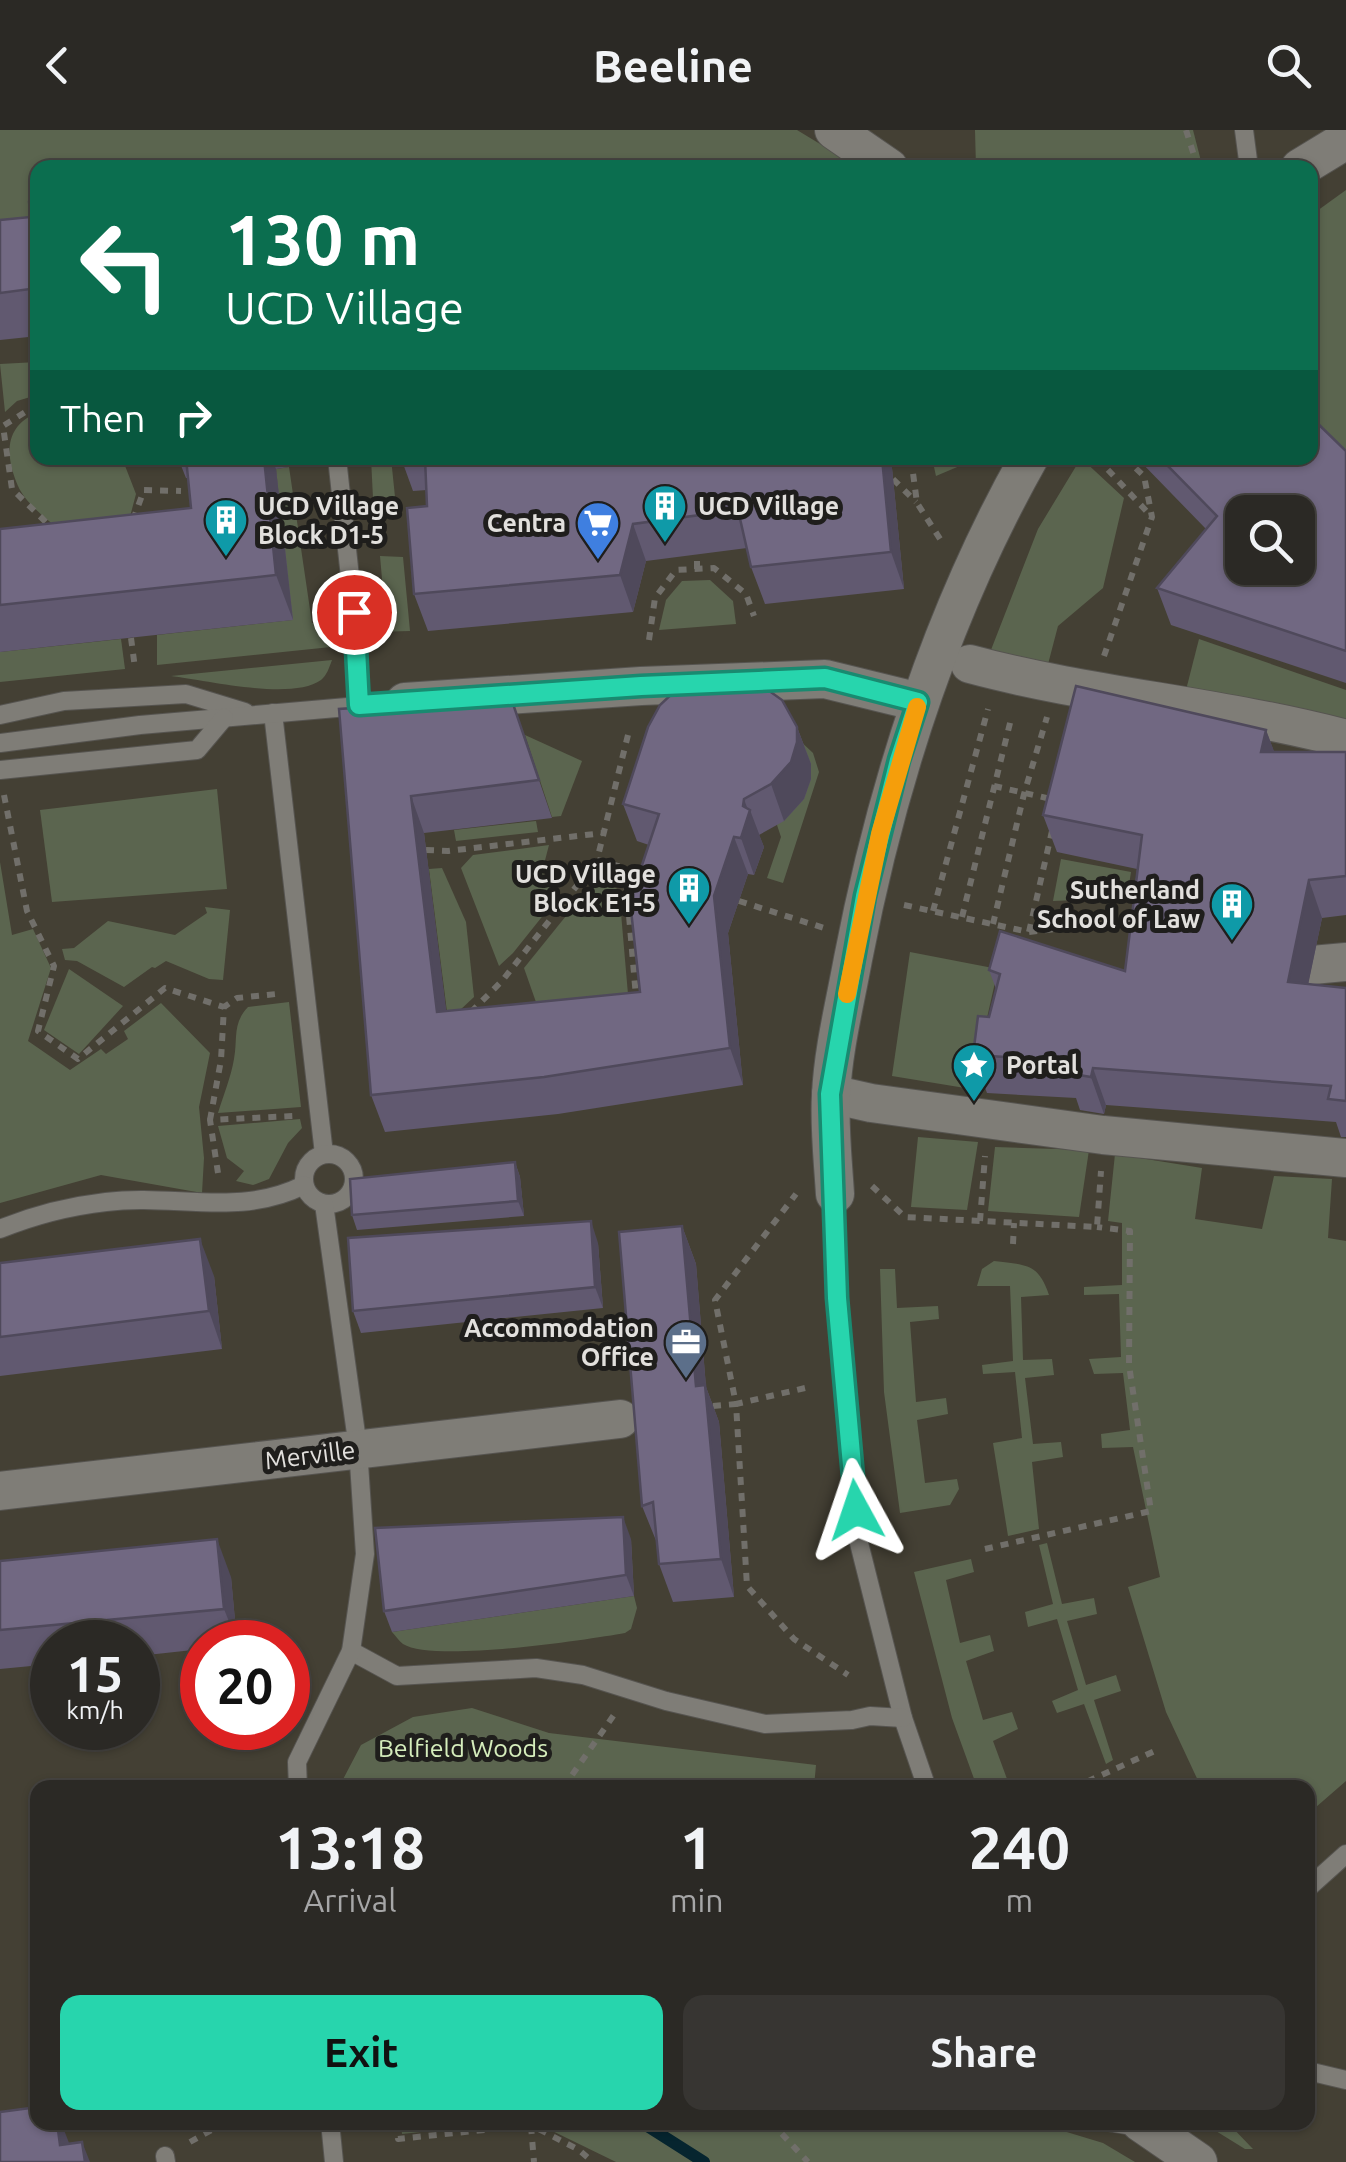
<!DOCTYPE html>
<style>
body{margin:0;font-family:Ubuntu,sans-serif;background:#373532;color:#f1f3f6;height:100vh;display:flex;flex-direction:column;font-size:38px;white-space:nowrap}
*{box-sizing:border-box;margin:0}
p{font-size:32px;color:#a6a6a7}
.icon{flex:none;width:55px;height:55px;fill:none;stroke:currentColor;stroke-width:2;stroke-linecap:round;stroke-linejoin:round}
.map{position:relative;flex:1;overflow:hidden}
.sheet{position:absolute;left:30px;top:1650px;width:1285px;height:350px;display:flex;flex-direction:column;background:#2b2925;border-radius:20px;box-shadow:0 2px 8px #0004,0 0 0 2px #474542}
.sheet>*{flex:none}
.hud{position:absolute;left:30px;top:30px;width:1288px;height:305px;border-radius:20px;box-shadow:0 2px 8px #0004,0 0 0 2px #474542;background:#0b6e4f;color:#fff;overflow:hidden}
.controls{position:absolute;left:1225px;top:365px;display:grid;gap:20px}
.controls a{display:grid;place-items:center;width:90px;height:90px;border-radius:20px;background:#2b2925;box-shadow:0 2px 8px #0004,0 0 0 2px #474542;font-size:50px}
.speed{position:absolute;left:30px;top:1490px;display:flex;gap:20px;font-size:50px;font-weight:700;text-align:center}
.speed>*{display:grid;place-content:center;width:130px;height:130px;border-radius:50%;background:#2b2925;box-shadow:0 2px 8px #0004,0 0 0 2px #474542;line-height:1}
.speed small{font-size:25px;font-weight:400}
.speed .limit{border:15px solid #d22;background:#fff;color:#111}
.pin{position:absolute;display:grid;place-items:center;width:85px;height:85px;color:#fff;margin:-42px;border:5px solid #fff;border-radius:50%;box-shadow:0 2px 10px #0007}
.me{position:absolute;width:110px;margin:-55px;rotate:355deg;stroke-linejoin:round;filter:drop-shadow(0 0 8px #0008)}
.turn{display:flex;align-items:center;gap:35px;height:210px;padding:0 30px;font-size:45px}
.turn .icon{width:130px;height:130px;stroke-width:2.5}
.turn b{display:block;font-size:70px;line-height:85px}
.then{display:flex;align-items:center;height:95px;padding:0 30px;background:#0003;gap:20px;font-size:38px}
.eta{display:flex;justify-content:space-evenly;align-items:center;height:170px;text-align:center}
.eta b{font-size:60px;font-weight:700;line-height:70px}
.action{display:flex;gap:20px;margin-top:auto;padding:20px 30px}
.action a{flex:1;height:115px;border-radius:20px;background:#27d5ad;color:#111;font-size:40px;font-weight:700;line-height:115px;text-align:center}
.action a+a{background:#373532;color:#f1f3f6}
header{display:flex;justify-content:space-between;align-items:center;height:130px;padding:0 30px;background:#2b2925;font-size:45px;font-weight:700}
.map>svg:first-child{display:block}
.built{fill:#444034;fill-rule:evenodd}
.green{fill:#5b654f}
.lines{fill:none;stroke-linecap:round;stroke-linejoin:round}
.stream{stroke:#06252f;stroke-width:12}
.lane-casing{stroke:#565450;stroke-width:20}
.street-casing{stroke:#565450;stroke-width:40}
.path{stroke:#716f6a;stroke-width:6;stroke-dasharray:8 8;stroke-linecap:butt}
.lane{stroke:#7f7d77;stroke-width:18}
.street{stroke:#7f7d77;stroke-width:38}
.wall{fill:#615970}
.shaded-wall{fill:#4f495b}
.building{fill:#716882;stroke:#4f495b;stroke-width:2.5;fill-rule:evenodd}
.route-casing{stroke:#198a70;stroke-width:25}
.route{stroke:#27d5ad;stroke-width:18}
.slow{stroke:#f59e0b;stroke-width:18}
.labels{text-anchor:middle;stroke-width:10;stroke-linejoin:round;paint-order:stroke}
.poi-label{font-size:25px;font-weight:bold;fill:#e2e0dd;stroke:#1f1e1c;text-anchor:end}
.street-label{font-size:25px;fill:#e2e0dd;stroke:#1f1e1c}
.park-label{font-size:25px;fill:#d5edbc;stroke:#1f1e1c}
</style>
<header><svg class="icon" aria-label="back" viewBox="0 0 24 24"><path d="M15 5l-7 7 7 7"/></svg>Beeline<svg class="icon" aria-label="search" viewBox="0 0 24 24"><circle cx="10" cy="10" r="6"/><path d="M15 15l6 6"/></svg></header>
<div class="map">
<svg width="1346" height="2032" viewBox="0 0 1346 2032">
<rect width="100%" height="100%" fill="#393731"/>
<path class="built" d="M0 0H1346V2032H0ZM38 38H1310V328H38ZM1242 382H1298V438H1242ZM52 1512H138V1598H52ZM202 1512H288V1598H202ZM38 1658H1308V1992H38Z"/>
<g class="green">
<path d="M0 0H797L858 37 38 38 37 89 0 94Z"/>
<path d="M975 0H1193L1202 35 1200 38 976 37Z"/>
<path d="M1346 60V345L1310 309V86Z"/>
<path d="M37 232V265L17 271 5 282 0 234Z"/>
<path d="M37 283 38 328H122L136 364 127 398 62 402C47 389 26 374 18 356 5 326 4 296 37 283Z"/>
<path d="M371 328H391L395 367 373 368Z"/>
<path d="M932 328H972L969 332 936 346Z"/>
<path d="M1081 328 1124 368 1103 458 1058 496 1047 538 989 525 1038 399Z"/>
<path d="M289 337 312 493 329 492 331 517 157 535V505L292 490 276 339Z"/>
<path d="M380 426 403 427 410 501 374 502 373 491 383 460Z"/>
<path d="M710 450 733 471 736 494 659 500 666 470 682 451Z"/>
<path d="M121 509 125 539 0 552V522Z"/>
<path d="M1199 509 1346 560V598L1186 560Z"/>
<path d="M332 530C329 538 327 545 321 550 292 571 205 550 171 546Z"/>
<path d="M525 605 582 631 561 686 552 687Z"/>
<path d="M796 607 813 623 819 642 783 753 767 748 781 707 777 695Z"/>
<path d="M217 659 227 759 52 772 40 680Z"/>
<path d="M536 691 538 702 456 711 454 700Z"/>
<path d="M549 715 542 742 557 768 513 823 499 836 461 738 473 725Z"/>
<path d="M1061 729 1131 742 1127 768 1053 771Z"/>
<path d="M0 732 12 805 33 799 51 838 28 911 70 940 101 919 106 924 128 909 124 901 161 873 210 923 199 977 204 1028 202 1063 101 1045 0 1073Z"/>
<path d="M442 738 466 792 474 867 459 881 447 882 429 739Z"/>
<path d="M602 750 619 760 629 876 537 875 524 838 570 781Z"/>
<path d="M205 777 230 780 223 850 209 849 166 831 155 838 152 837 124 857 77 831 65 830 62 819 74 818 108 791 175 805 207 783Z"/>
<path d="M910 822 998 839 971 959 892 946Z"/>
<path d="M69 839 123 876 79 924 44 900Z"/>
<path d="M289 872 301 977 218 983C223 966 231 947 234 929 238 908 232 894 248 877Z"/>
<path d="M300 989 302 998 288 1013 269 1049 253 1055 236 1051 244 1041 227 1028 218 996Z"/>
<path d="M918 1007 978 1012 967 1080 911 1077Z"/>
<path d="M995 1017 1089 1020 1079 1087 988 1081Z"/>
<path d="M1115 1024 1202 1038 1195 1089 1262 1099 1274 1046 1332 1049 1328 1108 1346 1111V1651L1308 1684V1658L1201 1657 1166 1582 1128 1457 1160 1447 1133 1317 1102 1318 1101 1304 1130 1300 1123 1243 1094 1244 1089 1229 1121 1227 1119 1164 1084 1165V1157L1122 1155V1093L1108 1091Z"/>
<path d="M994 1131C1025 1135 1038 1132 1049 1165L1021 1167 1023 1230 1052 1229 1054 1245 1025 1248 1033 1314 1061 1312 1063 1327 1032 1332 1039 1399 1008 1406 993 1313 1022 1308 1015 1242 983 1244 982 1235 1013 1231 1010 1156H977L982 1139Z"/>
<path d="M880 1139H895L897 1178 938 1176 939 1189 910 1192 916 1272 946 1268 948 1284 917 1290 925 1353 957 1349 959 1359 950 1375 900 1383 884 1262Z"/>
<path d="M1047 1413 1062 1474 1094 1468 1097 1484 1067 1491 1086 1555 1116 1545 1121 1561 1094 1570 1113 1630 1106 1634 1084 1574 1057 1583 1052 1571 1078 1560 1057 1489 1028 1497 1025 1482 1053 1474 1039 1415Z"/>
<path d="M971 1429 974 1442 946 1450 960 1513 990 1505 994 1521 966 1531 983 1590 1012 1582 1018 1599 993 1611 1010 1657H977L952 1588 914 1442Z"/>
<path d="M634 1466 637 1478 631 1499 625 1503C586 1510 433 1533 403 1514 399 1511 396 1506 392 1502Z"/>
<path d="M472 1578 549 1603 816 1635 814 1657H339L361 1615 413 1587Z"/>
<path d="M401 1993V1992L506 1993 402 2004Z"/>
<path d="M536 1993H1037L1103 2013 1135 2032H616Z"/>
<path d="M1203 1993H1228L1253 2019H1245Z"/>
</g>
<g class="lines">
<path class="stream" d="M641 1992 704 2032"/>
<g class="lane-casing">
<g id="lane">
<path d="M1244 0 1249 38"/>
<path d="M337 328 358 520 359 575"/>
<path d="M273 583 324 1024"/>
<path d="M0 585 64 571 186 564 245 582"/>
<path d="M0 613 140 595 405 572"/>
<path d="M0 640 197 620 224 588"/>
<circle cx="329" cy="1049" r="25"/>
<path d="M835 1064 837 1168 859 1413 903 1588 927 1658"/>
<path d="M0 1099C32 1086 71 1076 106 1072 174 1063 238 1088 304 1055"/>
<path d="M351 1521 397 1546 536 1538 583 1545 666 1571 765 1594 852 1590 870 1586 903 1588"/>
<path d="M298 1658 297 1632 351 1521 365 1424 358 1318 324 1074"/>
<path d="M1308 1758 1346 1724"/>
<path d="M1308 1941 1346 1950"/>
<path d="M330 1992 334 2032"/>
<path d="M1108 1992 1145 1998"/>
<path d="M165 2026 166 2032"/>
</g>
</g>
<g class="street-casing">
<g id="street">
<path d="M834 0 889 38"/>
<path d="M1300 38 1346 10"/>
<path d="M970 534C1093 567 1222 576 1346 609"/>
<path d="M405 572 641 556 825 549 919 572"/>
<path d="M1312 835 1346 832"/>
<path d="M831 964 871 973 1103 1005 1346 1028"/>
<path d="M835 1064C833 1031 829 997 831 965 833 920 845 873 853 829 887 653 941 484 1029 328"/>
<path d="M0 1361 620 1289"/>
<path d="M1140 1992 1198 2032"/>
</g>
</g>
<g class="path">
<path d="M1186 0 1198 38"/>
<path d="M38 274 3 296 12 359 51 397"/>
<path d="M911 328 917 373 942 412"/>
<path d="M1097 328 1151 386"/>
<path d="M893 349 916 372"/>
<path d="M133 390 144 360 181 361"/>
<path d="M697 439V425"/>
<path d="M131 508 135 538"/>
<path d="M649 510 655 468 676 440 714 438 746 464 754 486"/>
<path d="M1104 526 1152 387 1144 346 1125 328"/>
<path d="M628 605 597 730 646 744"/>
<path d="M994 656 1051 669"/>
<path d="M4 665 27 781 54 836 38 901 78 929 165 858 224 877"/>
<path d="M426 720 448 721 603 703"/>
<path d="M625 739 636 867"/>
<path d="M739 771 824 798"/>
<path d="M904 775 1029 802 1138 790"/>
<path d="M933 781 988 579"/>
<path d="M962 787 1012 585"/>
<path d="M993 794 1024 664 1047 587"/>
<path d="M1029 802 1052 701"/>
<path d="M471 882 502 851 597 730"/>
<path d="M210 990 221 930 224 877 237 868 276 864"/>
<path d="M218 1043 210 990 293 986"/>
<path d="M872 1056 905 1087 1097 1097 1101 1041"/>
<path d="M980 1091 985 1026"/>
<path d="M1013 1114 1014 1093"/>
<path d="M805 1258 736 1274 747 1456 794 1509 848 1545"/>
<path d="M713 1276 736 1274 715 1170 796 1064"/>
<path d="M985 1419 1151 1381 1129 1235 1130 1101 1097 1097"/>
<path d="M563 1658 616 1582"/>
<path d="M1073 1658 1159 1619"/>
<path d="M396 1992 398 2009 531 1995 579 2020 593 2032"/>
<path d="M771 1992 808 2032"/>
<path d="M531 1996 534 2032"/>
<path d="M190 2012 226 1992"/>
</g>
<use href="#lane" class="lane"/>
<use href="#street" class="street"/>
</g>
<g class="wall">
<path d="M38 71V206L0 210V90L31 87Z"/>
<path d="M1346 321V553L1171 495 1157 458 1206 399 1137 328H1310Z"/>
<path d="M178 328H288L289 337 276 339 293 490 0 522V399L191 378 188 348H186Z"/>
<path d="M401 328H891L904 459 765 474 751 437 747 418 646 431 633 482 428 501 414 464 427 376V360L413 361Z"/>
<path d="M511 568 552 688 424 703 446 881 640 862 649 715 637 711 623 674 797 597 811 634V649L804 669 784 691 759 705 764 717 754 745 748 744 728 803 743 955 558 984 385 1002 371 965 339 579Z"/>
<path d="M1266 600 1274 622H1346V785L1322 788 1308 854 1346 858V1007H1341L1336 992 1106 975 1104 984 1080 980 1076 968 987 963 973 925 989 887 996 859 989 840 1125 841 1137 739 1057 722 1043 685Z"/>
<path d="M515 1032 520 1047 524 1086 357 1100 352 1085Z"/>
<path d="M682 1096 696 1134 706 1257 719 1292 734 1467 673 1472 659 1434 657 1413 642 1376Z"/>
<path d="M598 1113 603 1178 361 1203 353 1181Z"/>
<path d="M0 1133 214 1146 222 1219 0 1246Z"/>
<path d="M631 1409 634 1466 392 1502 384 1481Z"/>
<path d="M0 1431 231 1447 237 1512H202V1519L138 1526V1512H52V1534L0 1539Z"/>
</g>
<g class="shaded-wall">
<path d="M264 328H272L276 339 293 490 276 445Z"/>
<path d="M882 328H891L904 459 891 422Z"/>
<path d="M633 394 646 431 633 482 620 445Z"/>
<path d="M797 597 811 634V649L804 669 784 691 771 654Z"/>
<path d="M1266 600 1280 637 1261 622Z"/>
<path d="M411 666 424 703 451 919 437 882Z"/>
<path d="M744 669 749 683 750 680 764 717 754 745 741 708Z"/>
<path d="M734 707 748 744 728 803 743 955 730 918 714 766Z"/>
<path d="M1309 750 1322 788 1301 889 1288 852Z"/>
<path d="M1093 938 1106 975 1104 984 1091 947Z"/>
<path d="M515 1032 520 1047 524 1086 518 1071Z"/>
<path d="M591 1091 598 1113 603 1178 595 1157Z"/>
<path d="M682 1096 696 1134 706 1257 719 1292 734 1467 721 1429 696 1256Z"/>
<path d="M200 1109 214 1146 222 1219 209 1181Z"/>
<path d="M623 1387 631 1409 634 1466 626 1445Z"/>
<path d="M217 1409 231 1447 237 1512 224 1479Z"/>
<path d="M57 1992H61L69 2013 71 2032 60 2015Z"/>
<path d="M82 2012 90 2032H85Z"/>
</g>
<g class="building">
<path d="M38 71V158L0 163V90L31 87 29 72Z"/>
<path d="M1310 286 1346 321V521L1157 458 1217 386 1160 328H1310ZM1242 382H1298V438H1242Z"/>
<path d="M186 328H264L276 445 0 475V399L191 378Z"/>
<path d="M425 328H882L891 422 751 437 738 380 633 394 620 445 414 464 407 378 427 376Z"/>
<path d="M709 546H738L761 555 782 570 797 597V612L791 632 771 654 744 669 743 676 750 680 741 708 734 707 714 766 730 918 544 947 371 965 339 579 511 568 539 650 411 666 437 882 640 862 630 771 659 684 623 674 648 597 660 575 678 558Z"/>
<path d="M1076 556 1266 600 1261 622H1346V746L1309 750 1288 852 1346 858V971L1328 969 1331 956 1093 938 1091 947 1067 943V931L973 925 978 886 989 887 1000 844 989 840 1000 801 1125 841 1142 705 1043 685Z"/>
<path d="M515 1032 518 1071 352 1085 350 1049Z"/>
<path d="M591 1091 595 1157 353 1181 348 1108Z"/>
<path d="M682 1096 696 1256 705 1255 721 1429 659 1434 653 1372 642 1376 619 1102Z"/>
<path d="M200 1109 209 1181 0 1207V1133Z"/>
<path d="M623 1387 626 1445 384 1481 375 1398Z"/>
<path d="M217 1409 224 1479 0 1500V1431Z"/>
<path d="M38 1977V1992H57L60 2015 82 2012 85 2032H0V1982Z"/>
</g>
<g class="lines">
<g class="route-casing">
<path id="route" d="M354 482 359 575 641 556 825 548 918 572 899 630 865 766 830 964 837 1168 856 1380"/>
</g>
<use href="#route" class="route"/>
<path class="slow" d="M847 864 880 704 917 577"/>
</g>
<defs>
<g id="building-pin" transform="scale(2.25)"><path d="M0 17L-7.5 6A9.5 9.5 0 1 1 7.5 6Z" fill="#0f9aa8" stroke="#1f1e1c"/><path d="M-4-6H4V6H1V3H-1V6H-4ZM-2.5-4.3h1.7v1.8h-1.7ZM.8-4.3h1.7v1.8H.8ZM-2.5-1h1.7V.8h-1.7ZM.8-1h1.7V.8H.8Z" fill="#fff"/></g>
<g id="supermarket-pin" transform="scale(2.25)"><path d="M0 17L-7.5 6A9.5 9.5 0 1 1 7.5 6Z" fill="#3f7fe0" stroke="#1f1e1c"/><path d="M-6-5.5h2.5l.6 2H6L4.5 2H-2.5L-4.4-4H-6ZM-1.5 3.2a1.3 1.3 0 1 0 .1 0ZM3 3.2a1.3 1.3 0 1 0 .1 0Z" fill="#fff"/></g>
<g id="sight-pin" transform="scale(2.25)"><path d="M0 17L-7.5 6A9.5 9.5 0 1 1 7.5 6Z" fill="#0f9aa8" stroke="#1f1e1c"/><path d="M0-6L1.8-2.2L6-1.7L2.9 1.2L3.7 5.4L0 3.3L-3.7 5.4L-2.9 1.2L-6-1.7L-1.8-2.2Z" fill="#fff"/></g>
<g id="office-pin" transform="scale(2.25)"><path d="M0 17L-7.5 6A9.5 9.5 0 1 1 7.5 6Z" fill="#5c6f8a" stroke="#1f1e1c"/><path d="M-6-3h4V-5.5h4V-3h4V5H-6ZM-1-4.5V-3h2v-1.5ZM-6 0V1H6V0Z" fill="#fff"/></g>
</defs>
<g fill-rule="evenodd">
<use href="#building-pin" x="665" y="376"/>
<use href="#building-pin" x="226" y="390"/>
<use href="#supermarket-pin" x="598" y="393"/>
<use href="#building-pin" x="689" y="758"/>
<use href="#building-pin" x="1232" y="774"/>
<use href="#sight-pin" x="974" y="935"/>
<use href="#office-pin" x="686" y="1212"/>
</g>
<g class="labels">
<g class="poi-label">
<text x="258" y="385" text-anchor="start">UCD Village<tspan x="258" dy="29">Block D1-5</tspan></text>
<text x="698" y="385" text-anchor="start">UCD Village</text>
<text x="566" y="402">Centra</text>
<text x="656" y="753">UCD Village<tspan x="656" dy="29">Block E1-5</tspan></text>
<text x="1200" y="769">Sutherland<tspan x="1200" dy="29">School of Law</tspan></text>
<text x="1006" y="944" text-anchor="start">Portal</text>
<text x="654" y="1207">Accommodation<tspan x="654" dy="29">Office</tspan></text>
</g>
<g class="street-label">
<text transform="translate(310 1325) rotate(-7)" y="9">Merville</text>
</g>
<g class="park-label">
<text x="463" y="1627">Belfield Woods</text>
</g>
</g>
</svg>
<div class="controls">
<a><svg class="icon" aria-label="search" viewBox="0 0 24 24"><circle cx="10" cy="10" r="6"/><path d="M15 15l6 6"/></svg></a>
</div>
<div class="speed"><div>15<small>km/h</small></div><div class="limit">20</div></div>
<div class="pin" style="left:354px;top:482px;background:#d93025"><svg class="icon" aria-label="arrive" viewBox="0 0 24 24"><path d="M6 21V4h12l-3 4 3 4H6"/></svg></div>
<svg class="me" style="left:856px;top:1380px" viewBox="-20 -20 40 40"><path d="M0-17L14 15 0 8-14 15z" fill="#27d5ad" stroke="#fff" stroke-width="4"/></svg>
<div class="hud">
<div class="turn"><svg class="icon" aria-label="left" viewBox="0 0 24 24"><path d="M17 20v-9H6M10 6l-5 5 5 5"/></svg><div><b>130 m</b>UCD Village</div></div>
<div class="then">Then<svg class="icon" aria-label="right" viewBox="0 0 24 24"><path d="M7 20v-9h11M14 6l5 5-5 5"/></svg></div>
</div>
<section class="sheet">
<div class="eta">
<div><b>13:18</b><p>Arrival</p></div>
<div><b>1</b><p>min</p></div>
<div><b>240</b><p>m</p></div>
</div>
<div class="action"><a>Exit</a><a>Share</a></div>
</section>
</div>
